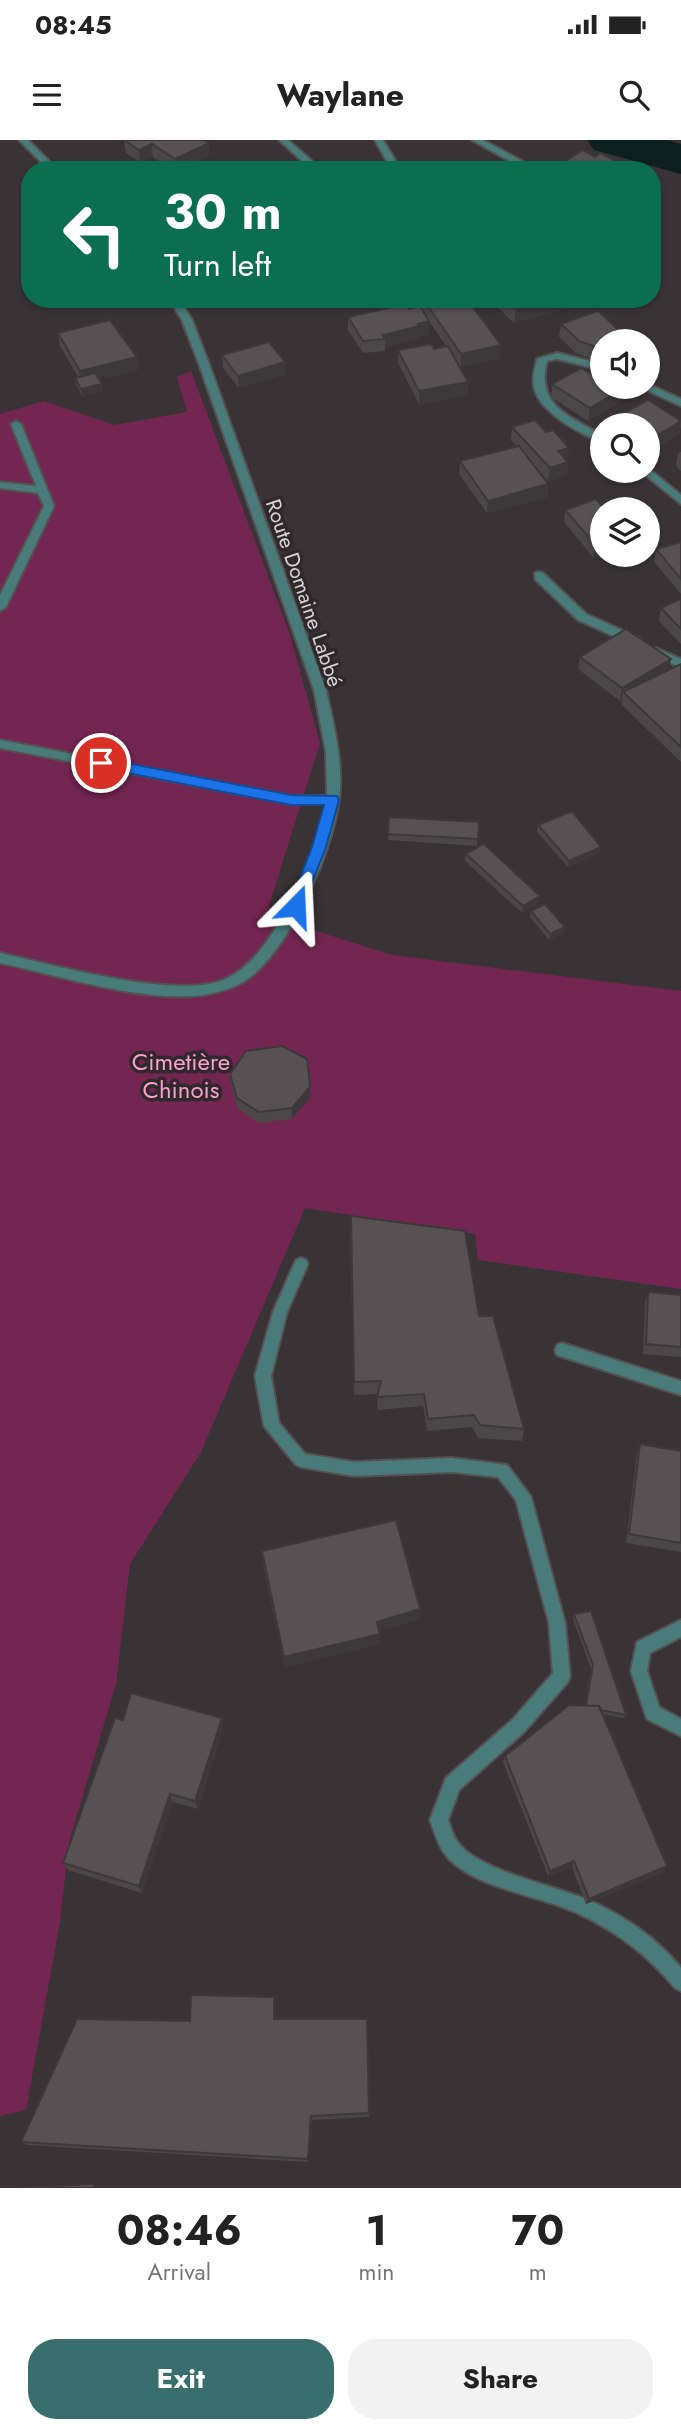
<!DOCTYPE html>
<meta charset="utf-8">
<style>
body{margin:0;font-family:Jost,sans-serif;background:#f2f2f2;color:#222;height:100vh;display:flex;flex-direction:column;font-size:26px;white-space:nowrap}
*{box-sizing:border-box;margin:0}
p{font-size:23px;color:#767676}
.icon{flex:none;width:38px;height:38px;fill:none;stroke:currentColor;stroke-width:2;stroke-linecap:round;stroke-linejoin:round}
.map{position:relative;height:2048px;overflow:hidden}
.sheet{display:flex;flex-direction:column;background:#fff;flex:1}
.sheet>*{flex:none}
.banner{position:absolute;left:21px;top:21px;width:640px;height:147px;border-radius:28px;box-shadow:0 2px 5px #0004;background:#0b6e4f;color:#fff;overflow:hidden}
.controls{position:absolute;left:590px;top:189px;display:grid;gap:14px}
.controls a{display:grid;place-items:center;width:70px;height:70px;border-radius:50%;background:#fff;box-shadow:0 2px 5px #0004;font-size:35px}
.pin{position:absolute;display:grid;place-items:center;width:60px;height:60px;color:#fff;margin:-30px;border:4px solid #fff;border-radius:50%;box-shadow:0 2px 7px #0007}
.me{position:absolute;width:77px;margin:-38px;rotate:21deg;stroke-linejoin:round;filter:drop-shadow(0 0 5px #0008)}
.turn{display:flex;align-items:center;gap:24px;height:147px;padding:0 28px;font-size:32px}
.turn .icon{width:91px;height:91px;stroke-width:2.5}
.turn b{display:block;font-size:49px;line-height:60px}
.eta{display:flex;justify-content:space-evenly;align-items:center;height:119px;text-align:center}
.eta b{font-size:42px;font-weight:700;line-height:49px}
.primary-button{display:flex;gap:14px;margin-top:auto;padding:14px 28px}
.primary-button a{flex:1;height:80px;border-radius:28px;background:#386f6e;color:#fff;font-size:28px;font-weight:700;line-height:80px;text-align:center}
.primary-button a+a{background:#f2f2f2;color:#222}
.status{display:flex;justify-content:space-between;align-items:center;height:49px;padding:0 35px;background:#fff;direction:ltr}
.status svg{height:19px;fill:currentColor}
header{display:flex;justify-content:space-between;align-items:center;height:91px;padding:0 28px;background:#fff;font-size:32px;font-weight:700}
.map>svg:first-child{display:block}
.green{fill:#742652}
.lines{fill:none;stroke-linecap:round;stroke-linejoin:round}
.river{fill:#0d201f;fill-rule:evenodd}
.lane-casing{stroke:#555052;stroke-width:4}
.street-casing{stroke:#555052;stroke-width:4}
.lane{fill:#487b7a;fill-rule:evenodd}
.street{fill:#487b7a;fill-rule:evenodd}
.wall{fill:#4b4648}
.shaded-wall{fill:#3d393b}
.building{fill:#575154;stroke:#3d393b;stroke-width:2}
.route{fill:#1a73e8;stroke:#114b97;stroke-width:2}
.labels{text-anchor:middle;stroke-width:7;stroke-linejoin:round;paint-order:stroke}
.far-street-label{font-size:21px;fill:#d6d2d3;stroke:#2f292c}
.park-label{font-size:24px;fill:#fb9fcd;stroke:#2f292c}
</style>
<div class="status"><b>08:45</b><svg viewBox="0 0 49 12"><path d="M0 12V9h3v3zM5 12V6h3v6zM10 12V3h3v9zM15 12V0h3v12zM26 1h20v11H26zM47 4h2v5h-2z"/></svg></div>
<header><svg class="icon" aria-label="menu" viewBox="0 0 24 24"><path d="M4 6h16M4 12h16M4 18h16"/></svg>Waylane<svg class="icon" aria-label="search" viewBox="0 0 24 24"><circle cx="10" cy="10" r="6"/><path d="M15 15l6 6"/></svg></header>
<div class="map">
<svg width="681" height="2048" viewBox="0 0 681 2048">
<rect width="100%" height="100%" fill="#393336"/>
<path class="green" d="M191 231 289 492 320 603 266 775 392 815 681 851V1149L478 1120 475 1094 305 1068 201 1312 130 1424 116 1544 69 1702 60 1782 26 1970 0 1976V274L44 261 114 285 187 272 177 237Z"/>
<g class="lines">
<path class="river" d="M587 0H667L681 4V34L594 10Z"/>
<g class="lane-casing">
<g id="lane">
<path d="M472 0H483L535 28 526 30Z"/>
<path d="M204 221 209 224 326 550C333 582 342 617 340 650 337 702 292 807 249 838 236 848 220 852 204 855 143 863 61 836 0 823V813C51 824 179 861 225 839 254 826 272 795 287 769 305 737 321 700 326 664H291L0 608V600L291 656H327L326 612 314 550 199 224Z"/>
<path d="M16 281 21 284 54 366 6 467 0 471V455L44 366 38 353 0 348V342L36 346 11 284Z"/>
</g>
</g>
<g class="street-casing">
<g id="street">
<path d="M19 0H28L58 30H49Z"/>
<path d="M279 0H288L322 30H312Z"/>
<path d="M375 0H383L401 30H392Z"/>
<path d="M169 159H179L192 180 209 224 208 226 199 224 182 180Z"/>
<path d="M557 213 602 224V230L557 219 547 221C536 266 569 276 602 295V302C580 294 539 272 534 247 532 237 535 228 537 219Z"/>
<path d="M648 244 681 259V266L644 249 643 247H648Z"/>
<path d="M648 328 681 355V364L643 333 642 331H648Z"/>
<path d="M539 432 543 433 586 474 639 498V504H631L578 480 535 439V433Z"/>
<path d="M656 508 681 519V528L652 515 650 512Z"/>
<path d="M301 1118 306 1120 308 1124 287 1172 271 1236 279 1283 305 1314 354 1322 452 1318 507 1325 531 1357 565 1483 570 1536 568 1542 525 1591 459 1650 448 1680C451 1688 453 1697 459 1704 480 1731 557 1746 591 1761 624 1776 658 1799 681 1828V1851L675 1848C645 1811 603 1781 557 1765 524 1754 473 1744 449 1719 439 1709 435 1693 430 1680L446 1638 513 1579 553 1533 549 1483 516 1360 498 1337 452 1332 354 1336 301 1327 296 1325 264 1286 255 1236 273 1172 296 1120Z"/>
<path d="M562 1203 681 1241V1255L557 1215 555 1210 557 1205Z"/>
<path d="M681 1480V1497L650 1513 647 1531 659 1567 681 1579V1596L647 1579 631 1531 637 1502Z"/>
</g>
</g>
<use href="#lane" class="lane"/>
<use href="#street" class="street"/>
</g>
<g class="wall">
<path d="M124 0H204L209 16 180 30H173L153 17 140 22 126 13Z"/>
<path d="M423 159H467L500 218 461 227 455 219 468 242 467 255 419 264 398 223V210L434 209 446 206 429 181V194L420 196 419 199 385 207V211L363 213 348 190V177L409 169 422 170Z"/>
<path d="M572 159 571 167 514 183 490 160Z"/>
<path d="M561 184 602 201V222L577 214 559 197Z"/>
<path d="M58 193 137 217 138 230 99 239 103 251 82 256 76 245 75 238 78 237 60 206Z"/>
<path d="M222 215 285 222V234L239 248 223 228Z"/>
<path d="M552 244 623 260 588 281 551 257Z"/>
<path d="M648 260 681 281V285L679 294 648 313V285H614L615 278Z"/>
<path d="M512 287 568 320 567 335 548 341 532 323 548 344 547 357 487 373 459 334 460 321 517 306 511 300Z"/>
<path d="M681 312V331L676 326 678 313Z"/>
<path d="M605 369 594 418 564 382 565 370Z"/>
<path d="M681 402V454L654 422 656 409Z"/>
<path d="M681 459V504L659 481 661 468Z"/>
<path d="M580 517 671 519 669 529 681 524V622L621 564 622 560 620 561 578 529Z"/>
<path d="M389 677 479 682 477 706 388 700Z"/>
<path d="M538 685 601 707 600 713 568 727 537 692Z"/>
<path d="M466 714 539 762 522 773 465 721Z"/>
<path d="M531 771 565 787 564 793 549 800 530 777Z"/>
<path d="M230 934 310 958 292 979 259 983 238 969 231 945Z"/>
<path d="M350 1090 479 1176 524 1289 522 1301 478 1298 472 1287 427 1291 423 1266 377 1270 378 1254 354 1255Z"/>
<path d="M648 1152 681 1155V1217L643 1214 645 1162Z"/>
<path d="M640 1304 681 1311V1412L626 1403 637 1313Z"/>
<path d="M262 1411 420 1469 419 1479 379 1491 380 1504 285 1527 263 1422Z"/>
<path d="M574 1474 626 1575 624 1578 602 1574 664 1732 586 1764 572 1727 548 1736 503 1622 505 1616 585 1566 591 1529 573 1479Z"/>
<path d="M123 1580 223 1587 198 1669 173 1662 142 1753 68 1730 63 1723Z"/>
<path d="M275 1863V1879L369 1973V1977L312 1980 308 2022 27 2005 21 2002 190 1881Z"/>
</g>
<g class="shaded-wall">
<path d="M209 3V16L180 30H176L175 19Z"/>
<path d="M152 4 153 17 140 22 139 10Z"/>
<path d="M655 40 653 53V42Z"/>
<path d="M659 127 657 139 653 141V128Z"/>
<path d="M553 159H572L571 167 514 183 516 170Z"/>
<path d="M429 181V194L420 196 419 199 385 207V199L383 195Z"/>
<path d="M501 205 500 218 461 227V214Z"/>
<path d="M137 217 138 230 82 243 80 231Z"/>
<path d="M285 222V234L239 248 238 236Z"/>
<path d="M468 242 467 255 419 264V251Z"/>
<path d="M102 244 103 251 82 256 81 249Z"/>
<path d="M625 247 623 260 588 281 590 268Z"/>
<path d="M681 282 679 294 648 313V301Z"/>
<path d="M569 308 568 320 557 324 558 311Z"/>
<path d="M568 322 567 335 548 341 550 328Z"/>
<path d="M548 344 547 357 487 373 488 361Z"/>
<path d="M602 403V415H603L594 418 596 405Z"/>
<path d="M671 519 669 532 623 552 622 560 620 561 622 548Z"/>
<path d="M601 707 600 713 568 727 569 721Z"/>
<path d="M540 756 539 762 522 773 523 766Z"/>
<path d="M565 787 564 793 549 800 550 794Z"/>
<path d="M310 947V958L292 979V968Z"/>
<path d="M420 1469 419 1479 376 1492 377 1482Z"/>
<path d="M380 1494V1504L285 1527 284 1517Z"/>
<path d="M222 1578 223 1587 198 1669 195 1661Z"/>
<path d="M170 1654 173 1662 142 1753 139 1746Z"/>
<path d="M574 1721 572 1727 548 1736 550 1731Z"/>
<path d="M667 1726 664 1732 586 1764 589 1759Z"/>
</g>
<g class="building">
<path d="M124 0H203L209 3 175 19 152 4 139 10Z"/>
<path d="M583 10 595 17 600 13 634 30H555L553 29Z"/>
<path d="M653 119 659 127 653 128Z"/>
<path d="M423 159H467L501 205 461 214Z"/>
<path d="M504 159H553L516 170Z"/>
<path d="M406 164 409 169 420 166 429 181 418 184 420 186 383 195 385 199 363 201 348 177Z"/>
<path d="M598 171 621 192 626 190 639 201H602V209L579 201 561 184Z"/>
<path d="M110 180 137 217 80 231 58 193Z"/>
<path d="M269 202 285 222 238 236 222 215Z"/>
<path d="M431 204 434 209 448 206 468 242 419 251 398 210Z"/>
<path d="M581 228 593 235 601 231 602 232V247H625L590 268 552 244Z"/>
<path d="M95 233 102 244 81 249 75 238Z"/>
<path d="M648 260 681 281 648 301V285H626L615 278Z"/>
<path d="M535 280 546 292 553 290 569 308 558 311 568 322 550 328 512 287Z"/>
<path d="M519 306 548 344 488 361 460 321Z"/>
<path d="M596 359 605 369H602V403L596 405 565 370Z"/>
<path d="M681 402V439L656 409Z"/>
<path d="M681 459V489L661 468Z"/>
<path d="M626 489 671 519 622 548 580 517Z"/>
<path d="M681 524V607L623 552Z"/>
<path d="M572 671 601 707 569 721 538 685Z"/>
<path d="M389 677 479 682 478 699 388 694Z"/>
<path d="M484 704 540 756 523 766 466 714Z"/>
<path d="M545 764 565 787 550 794 531 771Z"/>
<path d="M282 906 307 919 310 947 292 968 259 972 237 958 230 934 246 911Z"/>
<path d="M351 1076 465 1091 479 1176H493L524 1289 480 1285 474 1275 428 1279 424 1254 377 1257 381 1241 354 1242Z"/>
<path d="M648 1152 681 1155V1207L646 1204Z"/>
<path d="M640 1304 681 1311V1403L629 1394Z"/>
<path d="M396 1380 420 1469 377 1482 380 1494 284 1517 262 1411Z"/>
<path d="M591 1471 626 1575 600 1570 599 1566H586L593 1525 574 1474Z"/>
<path d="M131 1553 222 1578 195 1661 170 1654 139 1746 63 1723 115 1578 123 1580Z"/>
<path d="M569 1565 599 1566 667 1726 589 1759 574 1721 550 1731 505 1616Z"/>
<path d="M191 1855 274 1857V1879H367L369 1973 311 1976 308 2019 21 2002 77 1879 190 1881Z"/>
<path d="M94 2044V2048H22Z"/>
</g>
<path class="route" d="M101 618 291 655 337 656 339 660 326 707 301 770 296 772 289 766 312 707 324 665H291L97 627V620Z"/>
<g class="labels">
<g class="far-street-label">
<text transform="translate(304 453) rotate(71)" y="7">Route Domaine Labbé</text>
</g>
<g class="park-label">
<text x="181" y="930">Cimetière<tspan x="181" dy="28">Chinois</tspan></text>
</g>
</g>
</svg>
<div class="controls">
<a><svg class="icon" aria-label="sound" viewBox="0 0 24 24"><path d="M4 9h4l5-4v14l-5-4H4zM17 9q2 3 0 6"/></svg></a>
<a><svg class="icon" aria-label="search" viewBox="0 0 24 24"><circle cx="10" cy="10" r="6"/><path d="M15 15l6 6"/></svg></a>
<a><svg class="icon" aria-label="layers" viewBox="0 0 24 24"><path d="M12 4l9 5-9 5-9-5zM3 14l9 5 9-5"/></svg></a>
</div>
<div class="pin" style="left:101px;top:623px;background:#d93025"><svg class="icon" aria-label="arrive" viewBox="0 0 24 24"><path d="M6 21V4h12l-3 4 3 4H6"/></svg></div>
<svg class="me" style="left:296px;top:766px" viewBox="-20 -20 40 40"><path d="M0-17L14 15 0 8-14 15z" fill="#1a73e8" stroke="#fff" stroke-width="4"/></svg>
<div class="banner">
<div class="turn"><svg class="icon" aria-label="left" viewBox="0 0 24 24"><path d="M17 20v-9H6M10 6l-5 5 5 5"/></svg><div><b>30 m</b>Turn left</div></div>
</div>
</div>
<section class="sheet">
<div class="eta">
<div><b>08:46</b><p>Arrival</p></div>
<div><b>1</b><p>min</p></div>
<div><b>70</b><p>m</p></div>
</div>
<div class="primary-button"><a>Exit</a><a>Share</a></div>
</section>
